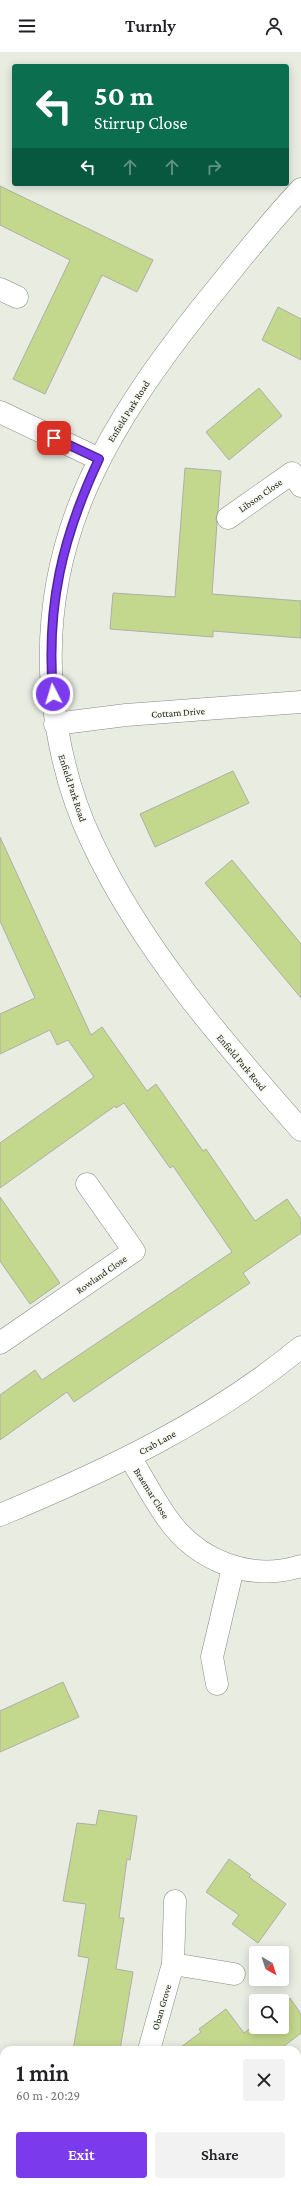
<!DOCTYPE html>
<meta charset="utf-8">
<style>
body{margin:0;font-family:"Crimson Pro",serif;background:#f2f2f2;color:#202124;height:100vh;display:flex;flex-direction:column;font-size:15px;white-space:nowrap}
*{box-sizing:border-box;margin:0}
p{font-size:13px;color:#757577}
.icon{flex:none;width:22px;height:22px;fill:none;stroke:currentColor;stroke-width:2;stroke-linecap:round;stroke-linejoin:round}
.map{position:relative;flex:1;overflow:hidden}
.panel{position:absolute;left:0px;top:1994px;width:301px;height:140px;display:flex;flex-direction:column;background:#fff;border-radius:12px 12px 0 0;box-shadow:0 2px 10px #0003}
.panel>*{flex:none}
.guide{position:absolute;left:12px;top:12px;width:277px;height:122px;border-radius:4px;box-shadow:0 2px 10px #0003;background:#0b6e4f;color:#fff;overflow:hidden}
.needle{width:26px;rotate:141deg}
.buttons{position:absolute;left:249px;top:1894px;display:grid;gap:8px}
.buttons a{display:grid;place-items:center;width:40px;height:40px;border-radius:4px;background:#fff;box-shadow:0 2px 10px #0003;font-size:20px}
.pin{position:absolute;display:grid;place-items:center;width:34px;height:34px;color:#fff;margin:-17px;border-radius:8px;box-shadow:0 2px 6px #0006}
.me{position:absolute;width:44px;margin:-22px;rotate:355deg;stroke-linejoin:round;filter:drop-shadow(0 0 3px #0008)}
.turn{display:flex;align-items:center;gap:14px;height:84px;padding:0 16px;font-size:18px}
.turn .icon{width:52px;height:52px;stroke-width:2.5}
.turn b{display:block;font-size:28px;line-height:34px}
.lanes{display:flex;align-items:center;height:38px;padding:0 16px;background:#0003;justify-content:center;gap:20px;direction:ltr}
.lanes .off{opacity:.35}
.round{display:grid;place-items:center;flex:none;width:42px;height:42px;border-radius:4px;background:#f2f2f2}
.head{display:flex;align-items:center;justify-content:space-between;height:68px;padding:0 16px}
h1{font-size:24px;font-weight:600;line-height:30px}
.cta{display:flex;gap:8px;margin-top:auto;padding:8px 16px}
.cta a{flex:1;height:46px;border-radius:4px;background:#7c3aed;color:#fff;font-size:16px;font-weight:600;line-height:46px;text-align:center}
.cta a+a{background:#f2f2f2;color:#202124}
header{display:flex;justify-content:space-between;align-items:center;height:52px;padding:0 16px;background:#fff;font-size:18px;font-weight:600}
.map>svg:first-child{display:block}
.forest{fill:#b0c47b}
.building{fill:#c3d78d;stroke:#adb0a7}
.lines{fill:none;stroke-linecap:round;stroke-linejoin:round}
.minor-casing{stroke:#878a81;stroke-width:23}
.minor{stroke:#fff;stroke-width:22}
.route-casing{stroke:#51269a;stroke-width:10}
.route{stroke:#7c3aed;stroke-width:7}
.labels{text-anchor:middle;stroke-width:3;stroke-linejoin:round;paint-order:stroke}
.street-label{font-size:10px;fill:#1b1c18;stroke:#f6f9ef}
</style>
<header><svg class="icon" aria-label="menu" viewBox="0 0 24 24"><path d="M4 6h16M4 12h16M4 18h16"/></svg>Turnly<svg class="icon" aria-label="person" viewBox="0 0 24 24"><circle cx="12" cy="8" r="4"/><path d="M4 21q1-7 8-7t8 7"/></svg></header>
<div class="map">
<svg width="301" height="2134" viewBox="0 0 301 2134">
<rect width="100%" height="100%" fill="#e8ece1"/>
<path class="forest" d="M0 2081 4 2082V2130H100L101 2134H0Z"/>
<g class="building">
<path d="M0 134 153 208 137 240 102 223 45 342 13 327 70 208 0 173Z"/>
<path d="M278 255 301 267V308L262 288Z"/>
<path d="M259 336 282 364 229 408 206 380Z"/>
<path d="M185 416 221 419 218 459 216 467 217 471 212 542 301 549V586L213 579V585L110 577 113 541 175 545Z"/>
<path d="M233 719 249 751 155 795 140 762Z"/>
<path d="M0 785 91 983 102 975 147 1039 156 1032 203 1099 206 1097 255 1169 287 1147 301 1167V1181L243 1221 250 1231 74 1350 67 1340 0 1388V1343L35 1318 42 1328 232 1200 173 1114 170 1116 124 1051 116 1056 115 1054 0 1136V1091L94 1025 68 988 57 993 50 978 0 1002V962L35 946 0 869Z"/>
<path d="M232 808 301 892V946L205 831Z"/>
<path d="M0 1145 60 1231 30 1252 0 1209Z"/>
<path d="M63 1630 79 1665 0 1700V1659Z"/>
<path d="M99 1758 137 1764 130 1808 127 1807 119 1866H124L116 1917 133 1920 120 1998H73L89 1906 78 1904 86 1852 63 1849 77 1771 96 1773Z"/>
<path d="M229 1807 251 1823 249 1825 286 1852 258 1891 232 1872 239 1863 206 1840Z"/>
<path d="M290 1946 301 1962V1981L279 1998H177L201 1980 199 1977 226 1957 244 1981 256 1972V1975H282V1952Z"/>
</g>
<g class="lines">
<g class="minor-casing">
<g id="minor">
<path d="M301 137C267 173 237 212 206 250 112 368 40 481 52 637 57 691 69 742 92 790 142 897 224 991 301 1078"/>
<path d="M0 237 17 245"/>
<path d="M0 360 99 407"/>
<path d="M228 466 292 421 301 434"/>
<path d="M55 672 126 663 301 650"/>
<path d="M0 1291 134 1199 87 1132"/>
<path d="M130 1405C142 1425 153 1446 167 1466 197 1509 250 1530 301 1514"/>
<path d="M0 1463C106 1419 212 1369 301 1295"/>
<path d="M217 1632 212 1605 233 1516"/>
<path d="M175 1849 173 1912 234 1922"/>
<path d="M149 1998 173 1912"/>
<path d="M0 2060 4 2062"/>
<path d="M122 2134 123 2130"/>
</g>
</g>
<use href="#minor" class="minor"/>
</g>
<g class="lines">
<g class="route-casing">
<path id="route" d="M53 642C46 554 62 486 99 407L54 386"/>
</g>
<use href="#route" class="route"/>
</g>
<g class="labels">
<g class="street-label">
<text transform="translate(128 359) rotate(-58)" y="4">Enfield Park Road</text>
<text transform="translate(260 443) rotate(-35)" y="4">Libson Close</text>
<text transform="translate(178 660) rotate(-4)" y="4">Cottam Drive</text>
<text transform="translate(73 736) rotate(72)" y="4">Enfield Park Road</text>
<text transform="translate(242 1010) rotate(50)" y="4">Enfield Park Road</text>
<text transform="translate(101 1222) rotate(-35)" y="4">Rowland Close</text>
<text transform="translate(157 1390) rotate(-29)" y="4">Crab Lane</text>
<text transform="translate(152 1441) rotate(58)" y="4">Braemar Close</text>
<text transform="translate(161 1955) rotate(-74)" y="4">Oban Grove</text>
</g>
</g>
</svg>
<div class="buttons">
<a><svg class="needle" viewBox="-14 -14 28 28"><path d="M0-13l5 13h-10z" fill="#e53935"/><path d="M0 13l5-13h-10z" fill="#757577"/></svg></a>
<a><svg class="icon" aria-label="search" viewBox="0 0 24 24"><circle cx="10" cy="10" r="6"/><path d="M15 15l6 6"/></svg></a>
</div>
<div class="pin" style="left:54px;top:386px;background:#d93025"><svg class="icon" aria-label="arrive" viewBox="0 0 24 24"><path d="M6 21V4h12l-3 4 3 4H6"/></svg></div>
<svg class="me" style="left:53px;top:642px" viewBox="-20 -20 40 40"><circle r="17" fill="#7c3aed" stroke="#fff" stroke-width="3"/><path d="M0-11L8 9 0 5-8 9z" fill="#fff"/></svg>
<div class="guide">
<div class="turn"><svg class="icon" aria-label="left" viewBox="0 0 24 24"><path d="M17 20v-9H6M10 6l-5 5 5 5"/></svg><div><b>50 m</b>Stirrup Close</div></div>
<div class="lanes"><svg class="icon" aria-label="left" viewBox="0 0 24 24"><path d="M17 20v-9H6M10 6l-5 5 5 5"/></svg><svg class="icon off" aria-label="ahead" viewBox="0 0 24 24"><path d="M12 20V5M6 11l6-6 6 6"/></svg><svg class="icon off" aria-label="ahead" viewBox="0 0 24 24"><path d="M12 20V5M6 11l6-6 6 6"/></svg><svg class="icon off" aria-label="right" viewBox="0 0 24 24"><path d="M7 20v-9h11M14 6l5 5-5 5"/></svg></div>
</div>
<section class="panel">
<div class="head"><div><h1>1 min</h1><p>60 m · 20:29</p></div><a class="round"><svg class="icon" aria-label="close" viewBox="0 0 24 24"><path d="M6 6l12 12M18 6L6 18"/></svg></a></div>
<div class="cta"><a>Exit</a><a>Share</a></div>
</section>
</div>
